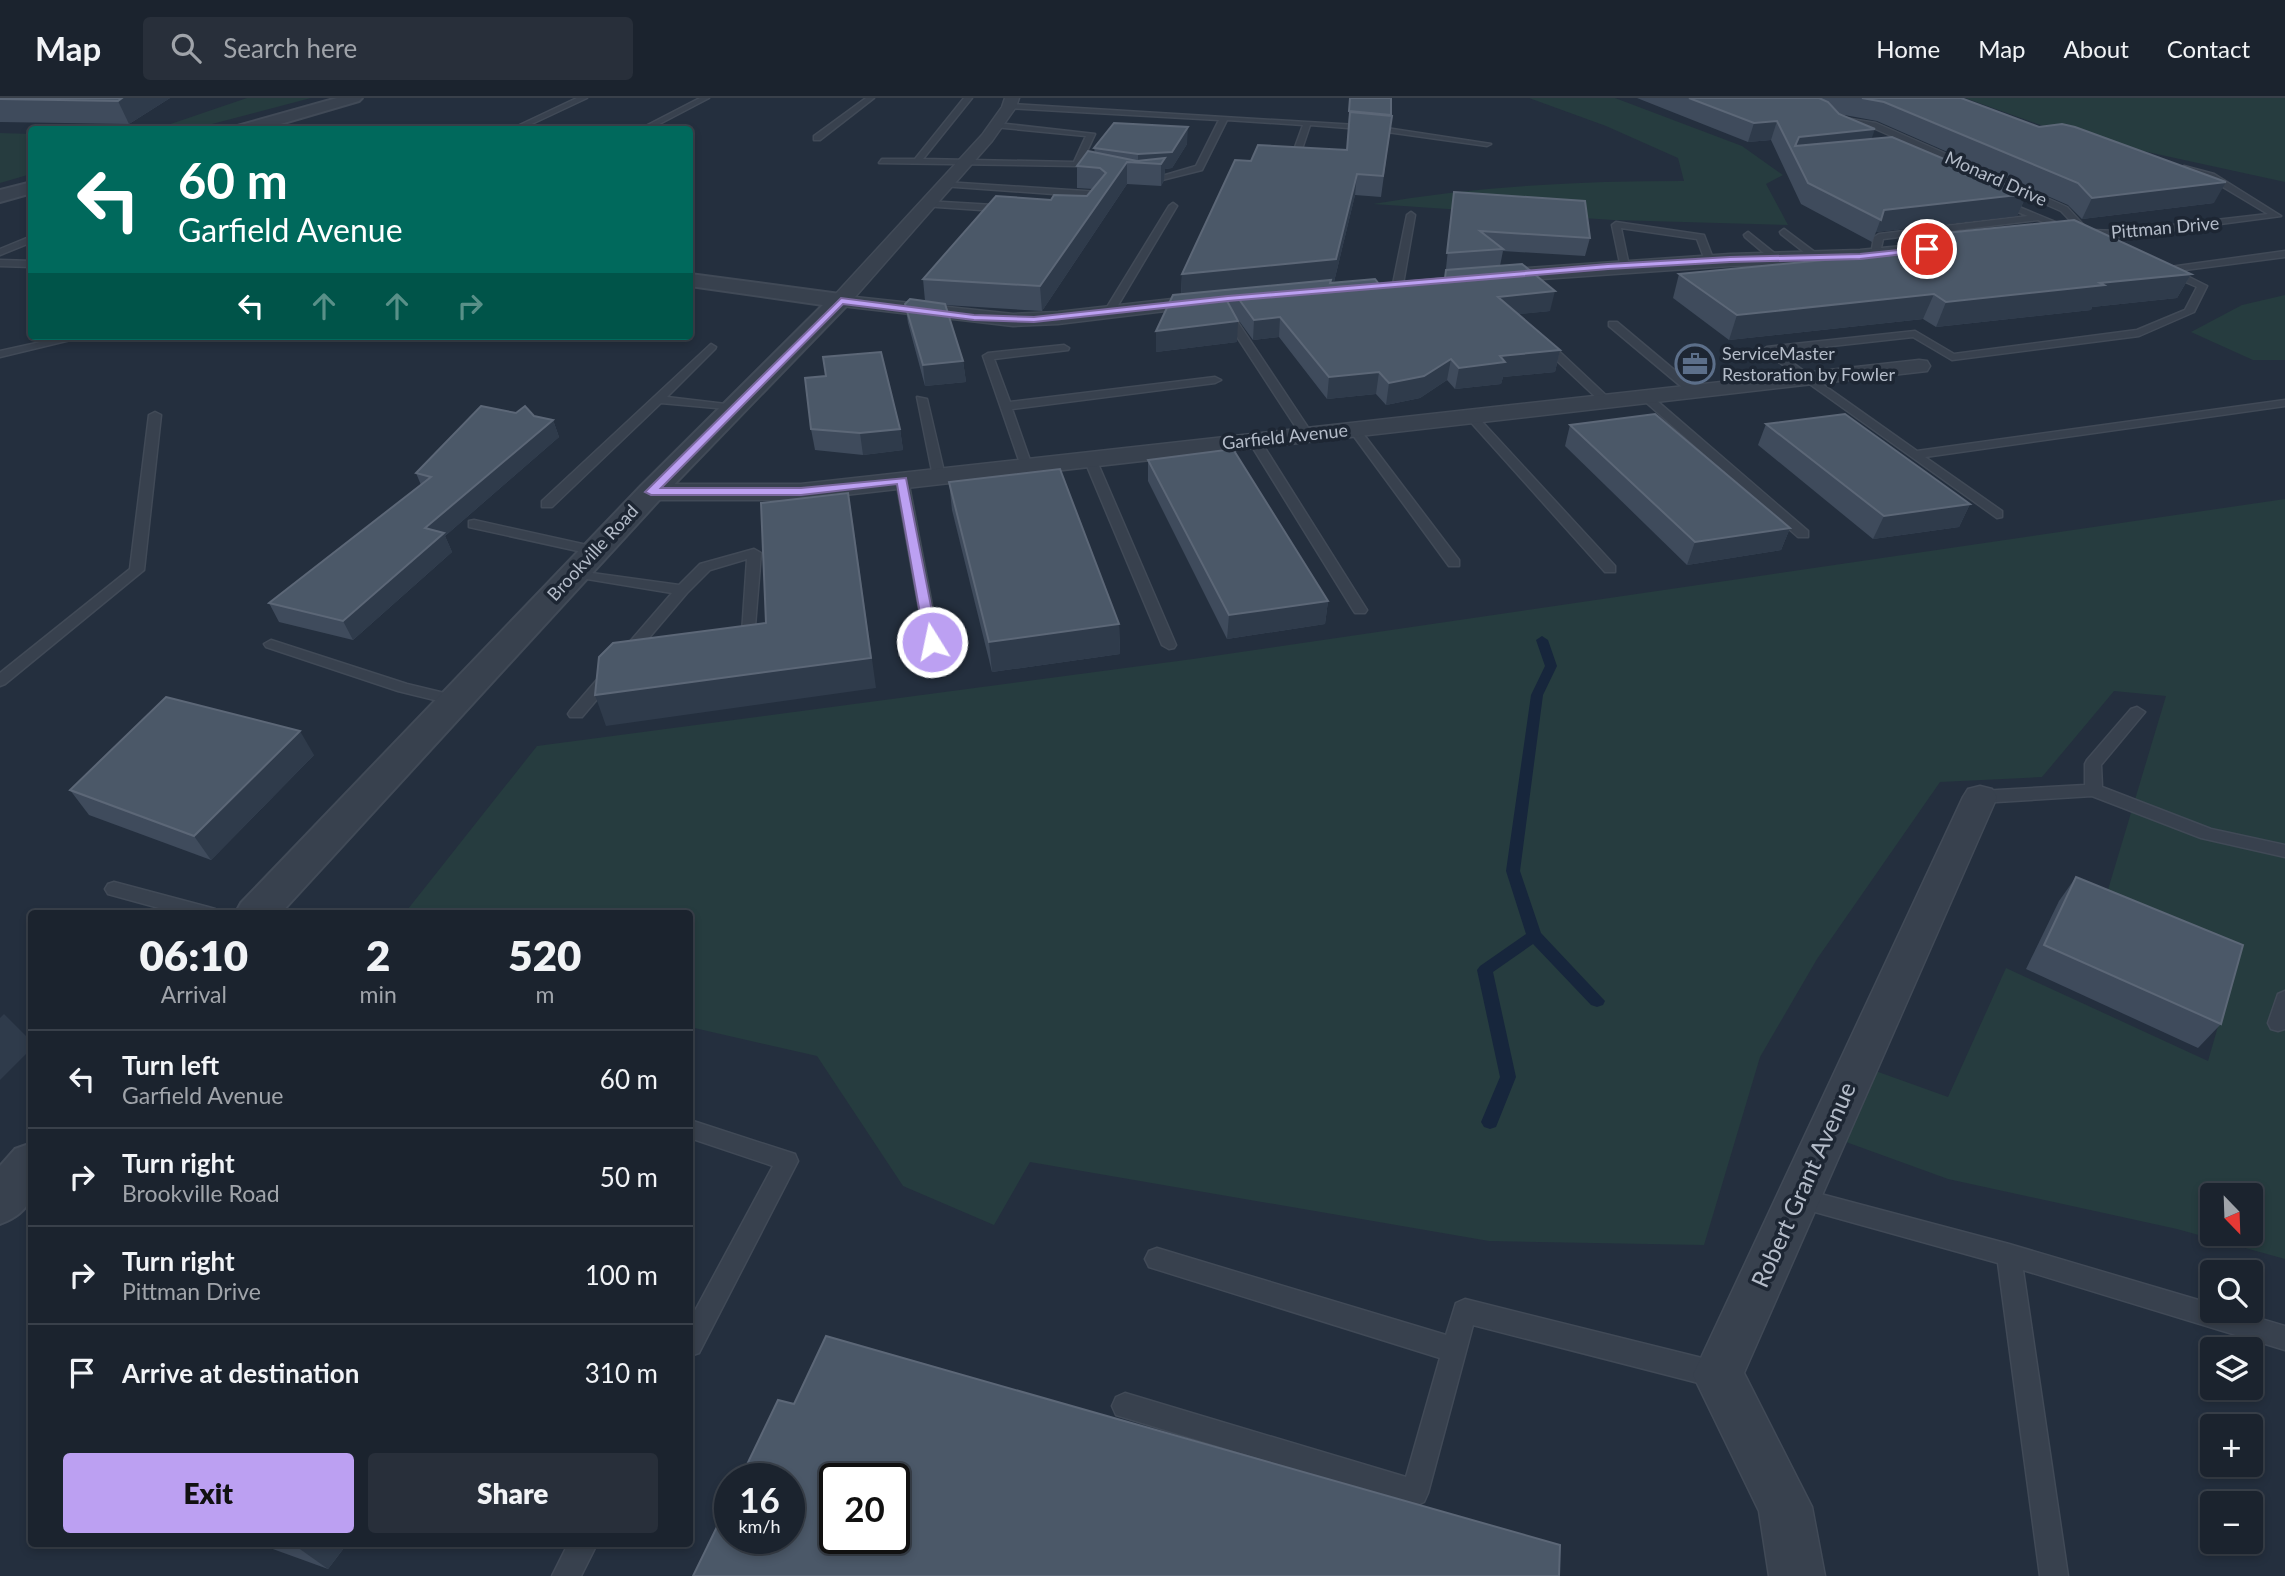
<!DOCTYPE html>
<meta charset="utf-8">
<style>
body{margin:0;font-family:Lato,sans-serif;background:#282f3a;color:#f1f3f6;height:100vh;display:flex;flex-direction:column;font-size:26px;white-space:nowrap}
*{box-sizing:border-box;margin:0}
p{font-size:23px;color:#a0a4aa}
.icon{flex:none;width:38px;height:38px;fill:none;stroke:currentColor;stroke-width:2;stroke-linecap:round;stroke-linejoin:round}
.map{position:relative;flex:1;overflow:hidden}
.drawer{position:absolute;left:28px;top:812px;width:665px;height:637px;display:flex;flex-direction:column;background:#1b232e;border-radius:7px;box-shadow:0 4px 10px #0003,0 0 0 2px #39404a}
.drawer>*{flex:none}
.hud{position:absolute;left:28px;top:28px;width:665px;height:214px;border-radius:7px;box-shadow:0 4px 10px #0003,0 0 0 2px #39404a;background:#00695c;color:#fff;overflow:hidden}
.needle{width:46px;rotate:157deg}
.buttons{position:absolute;left:2200px;top:1085px;display:grid;gap:14px}
.buttons a{display:grid;place-items:center;width:63px;height:63px;border-radius:7px;background:#1b232e;box-shadow:0 4px 10px #0003,0 0 0 2px #39404a;font-size:35px}
.speed{position:absolute;left:714px;top:1365px;display:flex;gap:14px;font-size:35px;font-weight:700;text-align:center}
.speed>*{display:grid;place-content:center;width:91px;height:91px;border-radius:50%;background:#1b232e;box-shadow:0 4px 10px #0003,0 0 0 2px #39404a;line-height:1}
.speed small{font-size:18px;font-weight:400}
.speed .limit{border:4px solid #111;border-radius:10px;background:#fff;color:#111}
.pin{position:absolute;display:grid;place-items:center;width:60px;height:60px;color:#fff;margin:-30px;border:4px solid #fff;border-radius:50%;box-shadow:0 2px 7px #0007}
.me{position:absolute;width:77px;margin:-38px;rotate:350deg;stroke-linejoin:round;filter:drop-shadow(0 0 5px #0008)}
.turn{display:flex;align-items:center;gap:24px;height:147px;padding:0 35px;font-size:32px}
.turn .icon{width:91px;height:91px;stroke-width:2.5}
.turn b{display:block;font-size:49px;line-height:60px}
.lanes{display:flex;align-items:center;height:66px;padding:0 35px;background:#0003;justify-content:center;gap:35px;direction:ltr}
.lanes .off{opacity:.35}
.eta{display:flex;justify-content:space-evenly;align-items:center;height:119px;text-align:center}
.eta b{font-size:42px;font-weight:800;line-height:49px}
.action{display:flex;gap:14px;margin-top:auto;padding:14px 35px}
.action a{flex:1;height:80px;border-radius:7px;background:#bca0f2;color:#111;font-size:28px;font-weight:800;line-height:80px;text-align:center}
.action a+a{background:#282f3a;color:#f1f3f6}
ul{padding:0;list-style:none}
li{display:flex;align-items:center;gap:21px;height:98px;padding:0 35px;border-top:2px solid #39404a}
li div{flex:1}
li b{display:block;font-size:26px}
li em{font-style:normal}
header{display:flex;align-items:center;gap:42px;box-sizing:border-box;height:98px;padding:0 35px;background:#1b232e;border-bottom:2px solid #39404a}
header strong{font-size:33px}
nav{display:flex;gap:38px;margin-inline-start:auto;font-size:24px}
.search{width:490px;height:63px;background:#282f3a;display:flex;align-items:center;gap:18px;box-sizing:border-box;padding:0 24px;border-radius:7px;color:#a0a4aa;font-size:26px}
.map>svg:first-child{display:block}
.green{fill:#263c3f;fill-rule:evenodd}
.lines{fill:none;stroke-linecap:round;stroke-linejoin:round}
.stream{fill:#17263c;fill-rule:evenodd}
.service-casing{stroke:#414a57;stroke-width:3}
.minor-casing{stroke:#414a57;stroke-width:3}
.tertiary-casing{stroke:#414a57;stroke-width:4}
.service{fill:#38414e;fill-rule:evenodd}
.minor{fill:#38414e;fill-rule:evenodd}
.tertiary{fill:#38414e;fill-rule:evenodd}
.wall{fill:#3f4b5c}
.shaded-wall{fill:#2f3b4b}
.building{fill:#4b5868;stroke:#5c6777;stroke-width:2;fill-rule:evenodd}
.route{fill:#bca0f2;stroke:#7a689d;stroke-width:2}
.labels{text-anchor:middle;stroke-width:7;stroke-linejoin:round;paint-order:stroke}
.far-street-label{font-size:18px;fill:#b4bcc9;stroke:#1d2633}
.far-poi-label{font-size:18px;fill:#b4bcc9;stroke:#1d2633;text-anchor:start}
.near-street-label{font-size:24px;fill:#b4bcc9;stroke:#1d2633}
</style>
<header>
<strong>Map</strong>
<div class="search"><svg class="icon" aria-label="search" viewBox="0 0 24 24"><circle cx="10" cy="10" r="6"/><path d="M15 15l6 6"/></svg>Search here</div>
<nav><a>Home</a><a>Map</a><a>About</a><a>Contact</a></nav>
</header>
<div class="map">
<svg width="2285" height="1478" viewBox="0 0 2285 1478">
<rect width="100%" height="100%" fill="#242f3e"/>
<g class="green">
<path d="M247 0H311L193 31H156Z"/>
<path d="M1529 0H1615L1742 48 1783 77 1766 86 1788 127 1613 122 1373 106C1476 88 1580 83 1684 83L1678 60 1606 28Z"/>
<path d="M1965 0H2285V84L2065 36Z"/>
<path d="M0 35 31 36V76L0 85Z"/>
<path d="M2285 197V262H2253L2191 234 2242 207Z"/>
<path d="M2285 401V1161L2177 1131 1948 1081 1846 1044 1870 971 1948 999 2006 870 2208 963 2234 873 2101 815 2166 598 2114 593 2042 679 1940 684 1817 861 1760 959 1704 1147 1489 1143 1030 1064 994 1127 903 1088 817 958 690 929V816H404L537 648 1193 561ZM2212 1097H2250V1136H2212Z"/>
</g>
<g class="lines">
<path class="stream" d="M1542 538 1548 542 1557 568 1543 597 1520 773 1541 835 1605 903 1603 907 1597 909 1591 907 1533 846 1493 874 1516 979 1496 1029 1490 1031 1484 1029 1481 1024 1500 979 1477 872 1480 868 1526 836 1506 773 1531 597 1545 568 1536 542Z"/>
<g class="service-casing">
<g id="service">
<path d="M577 0H587L519 32H509Z"/>
<path d="M700 0H709L648 32H638Z"/>
<path d="M866 0H874L820 42H814V38Z"/>
<path d="M964 0H972L923 61 1074 64 1086 38 994 29 997 25 1095 36 1081 66 1077 68 879 65 882 61H915Z"/>
<path d="M1010 6 1373 28 1491 46 1487 48 1373 32 1310 27 1298 63 1294 65 1290 63 1303 27 1227 22 1202 72 1162 82 1141 81 1138 77 1162 78 1196 68 1219 22 1007 10Z"/>
<path d="M1838 19 1876 25 2067 109 2088 132 2121 133 2268 116 2208 80 2181 72 2184 68 2214 76 2281 118 2121 139 2085 138 2061 113 1871 29 1835 23Z"/>
<path d="M945 84 1100 94 1104 97 1093 111 1089 108 1094 99 942 88Z"/>
<path d="M2000 101 2072 131 2065 133 2038 122 1883 141 1879 159 1871 157 1874 139 1879 136 2028 118 1997 106Z"/>
<path d="M926 103 1010 108 1014 111 1010 114 923 108Z"/>
<path d="M1173 105 1177 108 1114 214 1105 216 1104 214 1169 108Z"/>
<path d="M1411 114 1415 117 1403 186 1398 189 1393 186 1407 117Z"/>
<path d="M1616 124 1704 137 1714 163 1706 165 1697 141 1621 130 1629 168 1621 170 1612 127Z"/>
<path d="M1784 131 1820 158V162H1814L1781 136 1780 134Z"/>
<path d="M1748 134 1778 158V162H1772L1745 139 1744 137Z"/>
<path d="M32 138V144L0 157V151Z"/>
<path d="M2285 153V159L2177 173 2207 188 2194 214 2139 238 1952 262 1913 239 1777 254 1917 353 2285 302V308L1925 359 2002 413V419L1997 420 1762 252 1767 249 1915 233 1954 256 2137 232 2185 212 2197 189 2163 174V170Z"/>
<path d="M0 162 32 163V169L0 168Z"/>
<path d="M1229 223H1237L1313 337 1311 340H1303L1228 225Z"/>
<path d="M1609 224H1617L1697 291V295H1689L1609 228Z"/>
<path d="M68 238H87L0 259V253Z"/>
<path d="M1538 241H1546L1610 301V305H1602L1538 245Z"/>
<path d="M711 246 716 249 715 251 667 299 734 307 738 308V312L661 305 552 409H542V403Z"/>
<path d="M1064 247 1069 250 1068 252 994 261 1010 304 1215 279 1221 282 1215 285 1012 311 1032 368 1022 371 983 258 988 255Z"/>
<path d="M1641 296H1649L1808 433V439H1798L1641 300Z"/>
<path d="M917 299 927 301 945 378 943 381H935L933 378Z"/>
<path d="M155 314 161 317 144 472 5 586 0 588V575L130 471 149 317Z"/>
<path d="M1467 316H1475L1615 468V474H1605L1467 320Z"/>
<path d="M1350 329H1358L1459 462V468H1449L1350 333Z"/>
<path d="M1254 338 1260 342 1367 512 1365 515H1355L1353 512 1248 342Z"/>
<path d="M1090 357 1096 361 1176 547 1174 550 1169 551 1162 547 1084 361Z"/>
<path d="M902 378 908 382 939 544 932 548 925 544 896 382Z"/>
<path d="M474 422 596 449 603 453 596 457 469 429V423Z"/>
<path d="M754 451 761 455 753 553H743L741 550 747 461 710 472 687 495 582 619H570L568 616 570 613 672 495 575 479 568 475 570 472 679 487 700 466Z"/>
<path d="M271 542 407 586 461 599 463 602 455 607 398 593 266 549 264 546Z"/>
<path d="M2137 609 2145 614 2101 667 2102 689 2211 731 2285 747V759L2201 740 2092 698 1980 705 1972 699 1980 693 2085 687V666L2087 662 2131 611Z"/>
<path d="M114 784 208 809 215 811 217 816H181L108 796 105 791 108 786Z"/>
<path d="M2285 893V931L2278 933 2271 931 2268 925 2278 896Z"/>
<path d="M690 1022 795 1056 798 1063 699 1255 690 1258V1222L773 1068 690 1040Z"/>
<path d="M1798 1090 2009 1146 2212 1206V1213H2234L2285 1228V1252L2023 1172 2068 1478H2040L1998 1165 1790 1107 1787 1100 1790 1093Z"/>
<path d="M1157 1150 1446 1237 1456 1205 1465 1201 1718 1264 1727 1268 1731 1277 1727 1286 1718 1290 1473 1227 1428 1395 1424 1404 1415 1408 1116 1317 1112 1308 1116 1299 1125 1295 1406 1379 1440 1260 1149 1169 1145 1161 1149 1153Z"/>
<path d="M568 1446H597L581 1478H552Z"/>
</g>
</g>
<g class="minor-casing">
<g id="minor">
<path d="M1005 0H1019L1016 9 992 43 855 199 1013 216 1058 214 1216 196 1223 198 1226 202 1223 206 1058 226 1013 228 833 207 830 203 833 199 982 37 1002 9Z"/>
<path d="M1956 143 1962 144 1965 148 1962 152 1860 164 1730 168 1485 185 1475 179 1485 173 1730 156 1860 152Z"/>
<path d="M1919 262 1927 263 1930 268 1927 273 801 402H651L642 399 638 394 642 389 651 386H801Z"/>
<path d="M1980 688 1992 691 1997 699 1744 1275 1812 1409 1825 1478H1769L1759 1413 1693 1277 1963 699 1968 691Z"/>
</g>
</g>
<g class="tertiary-casing">
<g id="tertiary">
<path d="M337 0H362L359 3 260 32H232L234 29Z"/>
<path d="M32 84V95L0 104V92Z"/>
<path d="M690 176 840 196 848 198 851 203 661 400 280 816H235L241 805 641 388 823 207 690 188Z"/>
<path d="M32 1045C32 1084 43 1110 0 1126V1068L15 1051Z"/>
</g>
</g>
<use href="#service" class="service"/>
<use href="#minor" class="minor"/>
<use href="#tertiary" class="tertiary"/>
</g>
<g class="wall">
<path d="M0 0H170L129 26 0 24Z"/>
<path d="M1350 0 1392 18 1381 99 1355 97 1334 184H1331V185L1379 186 1445 180 1454 94 1590 140 1585 158 1503 153 1500 168 1550 213 1519 216 1560 252 1555 274 1503 279 1501 286 1455 291 1447 282 1420 300 1386 307 1376 296 1327 301 1279 239 1253 242 1237 220V244L1156 254V233L1181 196 1182 176 1251 63 1347 52Z"/>
<path d="M1637 0H1961L2214 105 2082 121 2068 107 1877 23 1839 16 1871 41 2027 96 2017 118 1876 134 1872 144 1801 106 1771 42 1748 44Z"/>
<path d="M1187 46 1172 70 1165 71 1164 82 1161 88 1127 86 1042 213 945 207 963 263 966 284 925 288 908 225 905 206 925 203 923 181 1051 102 1087 98 1093 91 1077 90V68L1095 55 1094 50Z"/>
<path d="M1916 138 2191 176 2177 200 2092 209 2091 212 1936 229 1923 221 1729 242 1673 200 1679 176 1910 154Z"/>
<path d="M534 318 553 322 559 339 445 438 452 454 353 542 279 524 269 505 421 387 416 375Z"/>
<path d="M1766 326 1970 406 1959 429 1873 441 1758 347Z"/>
<path d="M1570 327 1790 430 1781 452 1687 467 1565 348Z"/>
<path d="M811 331H900L903 352 863 357 815 352Z"/>
<path d="M1148 362 1328 503 1325 526 1227 541 1148 383Z"/>
<path d="M949 384 1119 526 1120 556 992 574 952 412Z"/>
<path d="M314 657 211 762 89 717 70 692Z"/>
<path d="M2076 779 2221 926 2198 950 2026 871 2059 803Z"/>
<path d="M259 1446H347L328 1471Z"/>
</g>
<g class="shaded-wall">
<path d="M122 0H170L129 26 118 3Z"/>
<path d="M1777 23 1771 42 1748 44 1754 25Z"/>
<path d="M1188 29 1187 46 1172 70 1165 71 1164 82 1161 88V66L1138 65V56Z"/>
<path d="M1875 31 1868 51 1795 48 1799 39Z"/>
<path d="M1127 64V86L1042 213 1040 188Z"/>
<path d="M1357 76 1355 97 1334 184 1181 199 1182 176Z"/>
<path d="M2226 84 2214 105 2082 121 2092 100Z"/>
<path d="M2027 96 2017 118 1876 134 1884 112Z"/>
<path d="M2191 176 2177 200 2092 209 2091 212 1936 229 1946 204 2100 185Z"/>
<path d="M1555 193 1550 213 1494 219 1498 199Z"/>
<path d="M1934 196 1923 221 1729 242 1737 217Z"/>
<path d="M1280 219 1279 239 1253 242 1254 222Z"/>
<path d="M1238 223 1237 244 1156 254V233Z"/>
<path d="M1560 252 1555 274 1503 279 1501 286 1455 291 1459 270 1500 258Z"/>
<path d="M1451 261 1447 282 1420 300 1386 307 1389 285Z"/>
<path d="M963 263 966 284 925 288 923 267Z"/>
<path d="M1379 274 1376 296 1327 301 1329 279Z"/>
<path d="M553 322 559 339 445 438 452 454 353 542 343 523 425 430Z"/>
<path d="M900 331 903 352 863 357 860 335Z"/>
<path d="M848 395 853 424 876 590 606 628 595 597 871 560Z"/>
<path d="M1970 406 1959 429 1873 441 1884 418Z"/>
<path d="M1790 430 1781 452 1687 467 1695 444Z"/>
<path d="M1328 503 1325 526 1227 541 1229 517Z"/>
<path d="M1119 526 1120 556 992 574 989 544Z"/>
<path d="M300 633 314 657 211 762 194 738Z"/>
<path d="M4 916 32 944V950L0 982V920Z"/>
<path d="M300 1446H347L328 1471 297 1449Z"/>
</g>
<g class="building">
<path d="M0 0H122L118 3 0 1Z"/>
<path d="M1350 0H1391V17L1349 13Z"/>
<path d="M1689 0H1819L1828 4 1839 16 1875 31 1799 39 1795 48 1892 39 2027 96 1884 112 1881 122 1808 85 1777 23 1754 25Z"/>
<path d="M1862 0H1961L2039 29 2062 26 2075 29 2226 84 2092 100 2078 85 1884 4Z"/>
<path d="M1350 14 1392 18 1383 78 1357 76 1336 161 1182 176 1235 62 1251 63 1258 47 1347 52Z"/>
<path d="M1114 25 1188 29 1172 54 1138 56 1094 50Z"/>
<path d="M1088 53 1137 63 1165 60 1161 66 1127 64 1040 188 923 181 996 98 1051 102 1054 97 1087 98 1106 75 1100 70 1077 68Z"/>
<path d="M1454 94 1585 103 1590 140 1480 133 1503 151 1447 155Z"/>
<path d="M2074 122 2191 176 2100 185 2104 187 1946 204 1934 196 1737 217 1679 176 1940 151 1916 138Z"/>
<path d="M1522 166 1555 193 1498 199 1560 252 1500 258 1505 264 1459 270 1451 261 1424 278 1389 285 1379 274 1329 279 1280 219 1254 222 1238 200H1230L1227 203 1238 223 1156 233 1173 197 1331 182 1330 185 1375 181 1379 186 1445 180 1446 172Z"/>
<path d="M910 201 945 206 963 263 923 267 905 206Z"/>
<path d="M881 254 900 331 860 335 811 331 805 280 826 278 823 259Z"/>
<path d="M481 308 516 315 525 308 534 318 553 322 425 430 444 435 343 523 269 505 431 379 416 375Z"/>
<path d="M1655 316 1790 430 1695 444 1570 327Z"/>
<path d="M1845 316 1970 406 1884 418 1766 326Z"/>
<path d="M1233 351 1328 503 1229 517 1148 362Z"/>
<path d="M1060 371 1119 526 989 544 949 384Z"/>
<path d="M848 395 871 560 595 597 599 559 613 545 766 525 761 405Z"/>
<path d="M166 599 300 633 194 738 70 692Z"/>
<path d="M2076 779 2243 847 2221 926 2044 847Z"/>
<path d="M826 1238 1560 1447 1559 1478H693L730 1402V1440H789V1381H740L778 1302 794 1306ZM835 1381H894V1440H835Z"/>
<path d="M288 1446H300L297 1449Z"/>
</g>
<path class="route" d="M1927 149 1930 153 1860 161 1730 164 1608 171 1228 203 1034 224 974 222 843 206 661 390H801L906 380 938 544 932 548 925 544 897 386 801 397H651L645 394 841 200 974 217 1034 219 1228 198 1608 166 1730 159 1860 156Z"/>
<defs>
<g id="office-ring" transform="scale(2.0125)"><circle r="9.5" fill="#1d2633" stroke="#5c6f8a" stroke-width="1.5"/><path d="M-6-3h4V-5.5h4V-3h4V5H-6ZM-1-4.5V-3h2v-1.5ZM-6 0V1H6V0Z" fill="#5c6f8a"/></g>
</defs>
<g fill-rule="evenodd">
<use href="#office-ring" x="1695" y="266"/>
</g>
<g class="labels">
<g class="far-street-label">
<text transform="translate(1996 81) rotate(24)" y="6">Monard Drive</text>
<text transform="translate(2165 130) rotate(-5)" y="6">Pittman Drive</text>
<text transform="translate(1285 339) rotate(-6)" y="6">Garfield Avenue</text>
<text transform="translate(593 455) rotate(-47)" y="6">Brookville Road</text>
</g>
<g class="far-poi-label">
<text x="1722" y="262">ServiceMaster<tspan x="1722" dy="21">Restoration by Fowler</tspan></text>
</g>
<g class="near-street-label">
<text transform="translate(1804 1087) rotate(-66)" y="8">Robert Grant Avenue</text>
</g>
</g>
</svg>
<div class="buttons">
<a><svg class="needle" viewBox="-14 -14 28 28"><path d="M0-13l5 13h-10z" fill="#e53935"/><path d="M0 13l5-13h-10z" fill="#a0a4aa"/></svg></a>
<a><svg class="icon" aria-label="search" viewBox="0 0 24 24"><circle cx="10" cy="10" r="6"/><path d="M15 15l6 6"/></svg></a>
<a><svg class="icon" aria-label="layers" viewBox="0 0 24 24"><path d="M12 4l9 5-9 5-9-5zM3 14l9 5 9-5"/></svg></a>
<a>+</a>
<a>−</a>
</div>
<div class="speed"><div>16<small>km/h</small></div><div class="limit">20</div></div>
<div class="pin" style="left:1927px;top:151px;background:#d93025"><svg class="icon" aria-label="arrive" viewBox="0 0 24 24"><path d="M6 21V4h12l-3 4 3 4H6"/></svg></div>
<svg class="me" style="left:932px;top:544px" viewBox="-20 -20 40 40"><circle r="17" fill="#bca0f2" stroke="#fff" stroke-width="3"/><path d="M0-11L8 9 0 5-8 9z" fill="#fff"/></svg>
<div class="hud">
<div class="turn"><svg class="icon" aria-label="left" viewBox="0 0 24 24"><path d="M17 20v-9H6M10 6l-5 5 5 5"/></svg><div><b>60 m</b>Garfield Avenue</div></div>
<div class="lanes"><svg class="icon" aria-label="left" viewBox="0 0 24 24"><path d="M17 20v-9H6M10 6l-5 5 5 5"/></svg><svg class="icon off" aria-label="ahead" viewBox="0 0 24 24"><path d="M12 20V5M6 11l6-6 6 6"/></svg><svg class="icon off" aria-label="ahead" viewBox="0 0 24 24"><path d="M12 20V5M6 11l6-6 6 6"/></svg><svg class="icon off" aria-label="right" viewBox="0 0 24 24"><path d="M7 20v-9h11M14 6l5 5-5 5"/></svg></div>
</div>
<section class="drawer">
<div class="eta">
<div><b>06:10</b><p>Arrival</p></div>
<div><b>2</b><p>min</p></div>
<div><b>520</b><p>m</p></div>
</div>
<ul>
<li><svg class="icon" aria-label="left" viewBox="0 0 24 24"><path d="M17 20v-9H6M10 6l-5 5 5 5"/></svg><div><b>Turn left</b><p>Garfield Avenue</p></div><em>60 m</em></li>
<li><svg class="icon" aria-label="right" viewBox="0 0 24 24"><path d="M7 20v-9h11M14 6l5 5-5 5"/></svg><div><b>Turn right</b><p>Brookville Road</p></div><em>50 m</em></li>
<li><svg class="icon" aria-label="right" viewBox="0 0 24 24"><path d="M7 20v-9h11M14 6l5 5-5 5"/></svg><div><b>Turn right</b><p>Pittman Drive</p></div><em>100 m</em></li>
<li><svg class="icon" aria-label="arrive" viewBox="0 0 24 24"><path d="M6 21V4h12l-3 4 3 4H6"/></svg><div><b>Arrive at destination</b></div><em>310 m</em></li>
</ul>
<div class="action"><a>Exit</a><a>Share</a></div>
</section>
</div>
